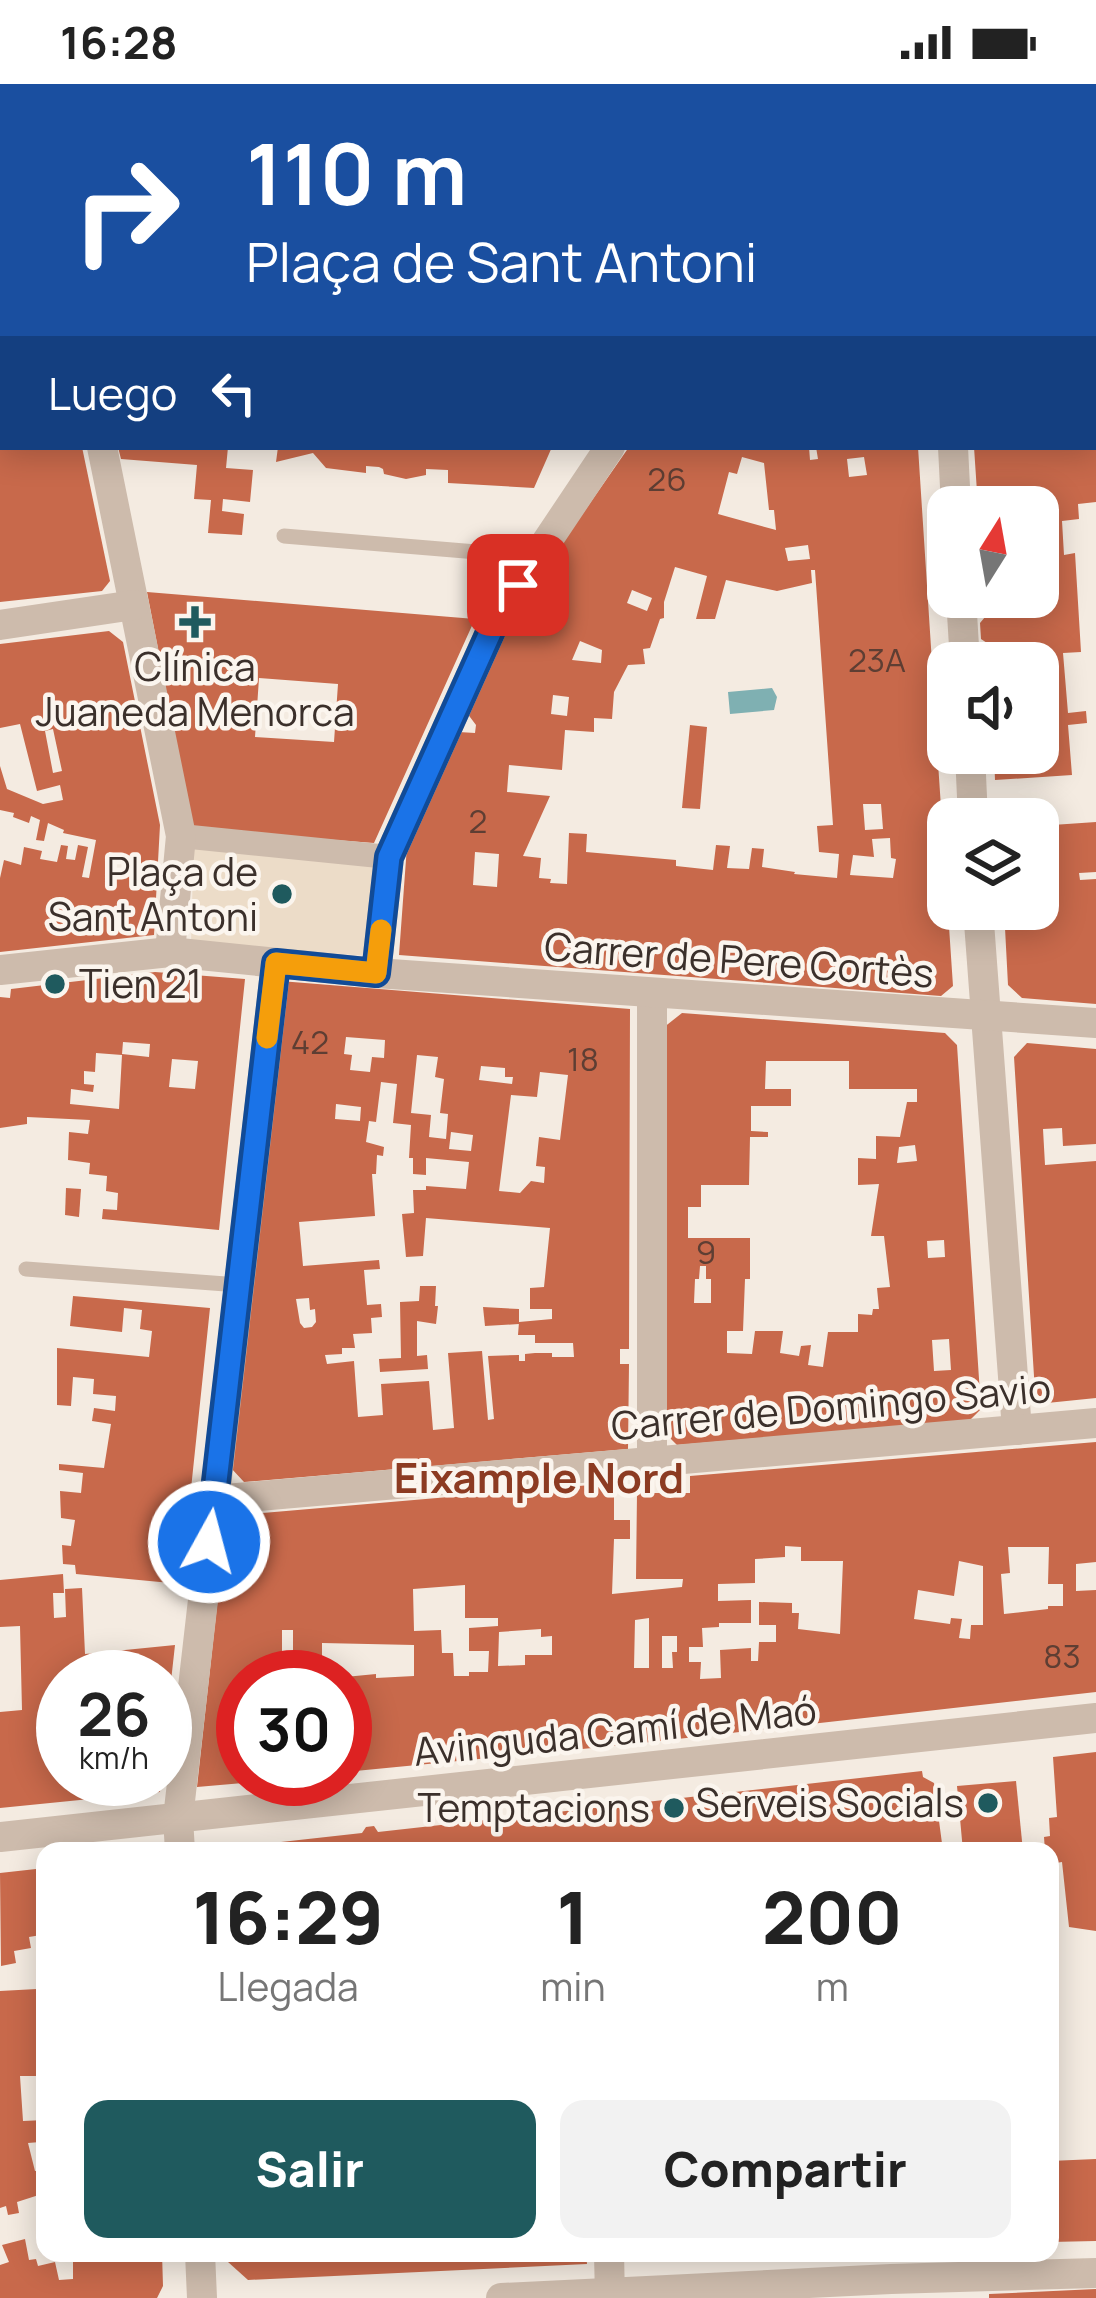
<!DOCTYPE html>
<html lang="es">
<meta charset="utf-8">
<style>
body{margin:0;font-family:Manrope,sans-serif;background:#f2f2f2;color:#222;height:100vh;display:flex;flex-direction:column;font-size:45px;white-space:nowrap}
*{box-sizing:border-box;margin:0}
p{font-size:39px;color:#767676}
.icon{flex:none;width:66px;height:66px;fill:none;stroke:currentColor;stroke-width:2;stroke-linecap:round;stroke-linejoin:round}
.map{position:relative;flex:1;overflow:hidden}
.sheet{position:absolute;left:36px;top:1758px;width:1023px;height:420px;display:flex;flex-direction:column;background:#fff;border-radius:24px;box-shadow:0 6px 30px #0003}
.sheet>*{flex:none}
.guide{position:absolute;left:0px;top:0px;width:1098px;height:366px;box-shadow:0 6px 30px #0003;background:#1a4fa0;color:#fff;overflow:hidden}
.needle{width:78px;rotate:11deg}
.buttons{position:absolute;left:927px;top:402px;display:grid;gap:24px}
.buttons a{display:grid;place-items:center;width:132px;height:132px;border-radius:24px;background:#fff;box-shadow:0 6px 30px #0003;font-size:60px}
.speed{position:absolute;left:36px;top:1566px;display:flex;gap:24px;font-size:60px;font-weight:700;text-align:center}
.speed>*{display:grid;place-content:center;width:156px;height:156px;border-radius:50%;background:#fff;box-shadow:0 6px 30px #0003;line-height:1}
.speed small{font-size:30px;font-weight:400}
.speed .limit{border:18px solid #d22;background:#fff;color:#111}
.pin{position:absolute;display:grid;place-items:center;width:102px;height:102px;color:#fff;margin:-51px;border-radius:24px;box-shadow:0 6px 18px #0006}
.me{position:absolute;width:132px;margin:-66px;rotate:7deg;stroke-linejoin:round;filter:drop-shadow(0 0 9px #0008)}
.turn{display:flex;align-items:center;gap:42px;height:252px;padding:0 48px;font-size:54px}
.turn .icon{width:156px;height:156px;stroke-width:2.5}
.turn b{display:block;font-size:84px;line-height:102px}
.then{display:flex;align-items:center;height:114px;padding:0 48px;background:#0003;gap:24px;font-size:45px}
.eta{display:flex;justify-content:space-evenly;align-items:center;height:204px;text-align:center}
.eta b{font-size:72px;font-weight:800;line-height:84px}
.cta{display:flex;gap:24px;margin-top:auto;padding:24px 48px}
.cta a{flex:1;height:138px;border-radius:24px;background:#1f5a5e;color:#fff;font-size:48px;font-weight:800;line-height:138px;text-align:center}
.cta a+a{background:#f2f2f2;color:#222}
.status{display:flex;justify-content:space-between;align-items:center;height:84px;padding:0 60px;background:#fff;direction:ltr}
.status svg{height:33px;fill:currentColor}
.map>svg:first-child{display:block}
.plaza{fill:#ecdcc8}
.water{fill:#7fb0b2}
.building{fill:#c8694b;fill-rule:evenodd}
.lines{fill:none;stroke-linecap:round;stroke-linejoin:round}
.service{stroke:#cdbbac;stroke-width:15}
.pedestrian{stroke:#cdbbac;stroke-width:24}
.minor{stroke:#cdbbac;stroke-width:30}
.tertiary{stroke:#cdbbac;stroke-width:30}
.route-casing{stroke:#114b97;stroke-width:30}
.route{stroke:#1a73e8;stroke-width:21}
.slow{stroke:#f59e0b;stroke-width:21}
.poi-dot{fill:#1f5a5e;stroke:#fbf5ee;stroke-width:4.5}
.labels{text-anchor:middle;stroke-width:9;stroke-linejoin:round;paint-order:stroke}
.number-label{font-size:33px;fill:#5e3e33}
.poi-label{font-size:39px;fill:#3b302b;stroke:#fbf5ee;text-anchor:end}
.street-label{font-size:39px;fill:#3b302b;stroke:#fbf5ee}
.neighbourhood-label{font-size:42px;font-weight:bold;fill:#8c3b22;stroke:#fbf5ee}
</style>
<div class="status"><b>16:28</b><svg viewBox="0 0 49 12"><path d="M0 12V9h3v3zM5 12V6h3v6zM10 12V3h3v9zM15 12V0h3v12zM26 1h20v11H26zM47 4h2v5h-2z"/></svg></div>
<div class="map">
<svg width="1096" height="2214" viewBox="0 0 1096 2214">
<rect width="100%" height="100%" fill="#f4ebe1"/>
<path class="plaza" d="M194 748 375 763 367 872 191 858Z"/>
<path class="water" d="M772 604 777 613 774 626 730 630 728 608Z"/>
<g class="building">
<path d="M0 363H82L110 497 102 507 0 518Z"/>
<path d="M118 363H228L226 384 253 386 250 418 223 415 222 427 244 430 242 451 208 449 211 416 194 415 197 381 121 375Z"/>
<path d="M278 363H552L534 404 448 399V386L426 385V391L406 395 384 390 383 385 379 383 366 382V389L326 384 313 369 276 378Z"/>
<path d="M629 363H809L810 376 818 375 816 363H918L933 594 938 599 939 606V614L934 619 953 902 941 912 399 871 407 762 459 648 475 649 476 641 467 629 512 531ZM742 373 764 379 769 426H774L776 446 718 430 729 388 737 390ZM864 373 867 391 849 393 847 375ZM808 461 810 475 788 477 785 464ZM675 483 707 492 696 535H715L726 496 777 507 812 499 811 486H815L833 741 817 742 819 768 839 770 837 794 794 790 795 788 762 783 764 765 752 764 749 785 727 784 730 762 716 761 713 786 676 782V776L586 768 587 750 569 749 567 800 550 799 551 795 539 794 541 774 523 772 550 712 507 708 509 681 562 686 565 646 594 648V634L612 635 614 608 628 581 645 580 643 565 650 564 660 535 664 534V518ZM632 506 652 514 647 527 627 519ZM580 557 602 566 601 579 572 576ZM553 611 569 613 567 632 551 630ZM863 720H881L883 745 865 746ZM890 754 891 774 896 775 893 794 850 791 853 771 874 773 872 755ZM475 768 499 770 497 803 473 801Z"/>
<path d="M974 363H1096V418L1078 420 1079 435 1062 437 1064 471 1075 469 1081 568 1063 569 1068 629 1086 627 1087 639 1068 641 1072 691 995 696 994 669H1038V579H988L987 559 981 555 980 539 985 533 984 517 980 513H1038V423H978Z"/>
<path d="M147 508 475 535 374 759 193 745ZM259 594 338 600 334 658 255 653Z"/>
<path d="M109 547 123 558 160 741 154 851 0 868V794L4 776 21 781 24 763 42 767 40 775 57 778 61 761 68 762 66 775 75 776 78 761 88 763 82 793 89 794 96 756 63 749 64 746 48 739 44 757 36 756 40 736 31 732 29 739 13 733 14 729 0 726V682L7 705 43 720 63 716 60 701 37 707 20 640 0 644V560ZM53 645 62 687 53 689 45 647ZM109 768 127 772 124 788 106 784Z"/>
<path d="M690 641 707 643 700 725 682 724Z"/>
<path d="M1096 738V788L1079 789 1080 796 1096 795V920L1022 914 1008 901 1004 825H1038V742Z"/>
<path d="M155 888 245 895 219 1146 102 1135 103 1125 117 1126 118 1109 106 1107 107 1092 89 1090 90 1079 68 1076 69 1048 88 1050 90 1036 27 1033V1040L0 1044V913L10 914 11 905ZM123 958 150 960 149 973 122 970ZM96 969 122 971 119 1025 70 1020 71 1005 93 1008 94 1001 84 1000V987L95 988ZM172 975 198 977 195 1005 169 1003Z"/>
<path d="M280 897 630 925 629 1265H620V1280H629L628 1365 244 1398 231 1384ZM346 953 385 956 384 974 372 973 370 988 350 986 352 971 344 970ZM417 971 438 973 435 993 444 995 440 1029 448 1030 446 1055 429 1053 431 1031 411 1029ZM481 982 505 984V993H513L512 1000 479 996ZM540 988 568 991 560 1056 539 1053 536 1082 545 1083 544 1099 531 1097 520 1109 499 1107 511 1011 537 1013ZM381 998 397 1000 393 1039 411 1041 409 1074H413V1090L426 1091V1074L469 1078 466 1105 426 1102V1106H413L414 1129 402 1130 406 1173 423 1172 426 1134 550 1144 544 1203 530 1204V1225H552V1235L519 1238 518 1251H535V1259H573L574 1273H552V1269H535L525 1270V1277H519V1271L488 1272 494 1335 488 1336 482 1267 448 1269 454 1344 433 1346 429 1297 381 1300 383 1331 358 1333 354 1277 327 1280 325 1271 342 1270V1264H355L353 1250 372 1249 371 1234 382 1233 381 1220 367 1221 364 1186 380 1185 379 1176 303 1182 299 1138 375 1132 372 1090H376L377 1071 383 1072 384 1063 366 1058 369 1037 376 1038ZM336 1020 361 1023 360 1037 335 1035ZM451 1048 473 1051 471 1067 449 1065ZM309 1214 310 1226 315 1225 316 1238 312 1243 304 1244 300 1239 296 1215Z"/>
<path d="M682 929 945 949 957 961 981 1325 969 1337 677 1361 662 1346 663 944ZM766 977H849V1005H917V1018H907L900 1053 876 1052V1075L858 1074V1101L879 1100 871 1152H884L890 1203 877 1204 879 1225H873L872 1231 858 1230V1248H828L823 1283 808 1281 811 1261 801 1262 799 1272 780 1269 783 1247H755L752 1270 727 1269V1247H743L745 1195H750V1154H688V1123H701V1101H749L750 1053H768V1048L751 1047V1022H791V1005H765ZM915 1061 917 1077 897 1079 899 1063ZM944 1156 945 1173 928 1174 927 1157ZM700 1182H706V1195H711V1219H694L695 1195H699ZM949 1255 951 1286 934 1287 932 1256Z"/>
<path d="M1027 959 1096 965V1060L1063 1062 1062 1044 1043 1045 1045 1081 1096 1077V1314L1047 1319 1035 1308 1014 973Z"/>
<path d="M66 1104 81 1105 79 1133 65 1131Z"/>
<path d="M420 1202H436L435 1222H438L436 1240 417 1237V1272L427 1271 428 1285 380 1288 379 1275 401 1274 400 1218 419 1217Z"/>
<path d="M73 1212 210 1224 181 1500 76 1490 75 1481 63 1480 62 1461 71 1462 75 1436 61 1434 60 1407 81 1409 83 1389 59 1386V1380L104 1384 111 1340 92 1337 94 1324 115 1327 116 1312 93 1310 94 1295 73 1293 71 1322 57 1321V1264L149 1273 152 1247 140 1245 142 1226 124 1224 122 1248 70 1242Z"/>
<path d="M483 1223 519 1225V1240L485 1242Z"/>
<path d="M1096 1358V1478L1076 1480V1507L1096 1506V1608L633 1660 345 1688V1593L376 1590V1594L414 1592V1561L322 1559V1593H243V1627L239 1626 238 1634 243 1635V1699L197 1703 227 1432 614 1399V1436H630V1455H614L612 1510 682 1503 683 1495H636L637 1409H690V1392ZM785 1462 801 1463V1477H843L840 1550 798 1545 799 1529H792V1519L759 1518V1541H776V1558H759L758 1577H751V1564L720 1566 721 1594 700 1595 701 1578H689V1563H703L702 1544 719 1543V1539H751V1516L718 1517V1500L755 1499V1475L785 1473ZM1008 1463H1049L1048 1500H1063V1522H1048V1525L1004 1530 1001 1490 1010 1489ZM959 1477 983 1482V1541H971L970 1555 959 1554 962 1535 951 1534 950 1540 914 1535 918 1506 954 1512ZM465 1501V1534H498V1542L469 1544V1567H489L488 1588H469V1592H454L453 1569H442L441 1546 414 1547 413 1505ZM649 1534V1584H634L635 1536ZM541 1545V1553L552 1552V1571H525V1581L498 1582 499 1548ZM282 1546H293V1583L277 1584 279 1571H282ZM662 1552H677V1568H672L673 1584H662Z"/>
<path d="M63 1490 64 1509H53L54 1534 66 1533 65 1505 82 1504 85 1570 175 1561 168 1624H165V1593H63V1695H161L160 1708 0 1724V1628L22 1626 20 1542 0 1543V1496Z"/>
<path d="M1096 1668V1847L1069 1843 1062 1778 1050 1780V1767H1045L1044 1753 1050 1752 1049 1734 1057 1733 1053 1673Z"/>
<path d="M922 1687 923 1693 934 1699 943 1767H228V1764L244 1762 362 1749 366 1743 374 1742 378 1748Z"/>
<path d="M1016 1697 1023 1767H963L957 1702Z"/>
<path d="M45 1784V1862H43L41 1851 29 1853 31 1864 14 1867 16 1879 1 1882 0 1789Z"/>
<path d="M45 1874V2008L38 2009 37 1992H20L23 2037 45 2036V2043L39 2044 40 2058 28 2059 35 2087 45 2086V2109L17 2118 19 2129 8 2131 6 2122 0 2124V1907L37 1905 36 1875Z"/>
<path d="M1096 2075V2157L1050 2158V2077Z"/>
<path d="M25 2155 29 2176 36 2175 38 2182 55 2178 59 2196 73 2195V2169H162L163 2202 157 2214H0V2181L9 2178 2 2161Z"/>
<path d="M218 2169H586L587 2180 248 2196Z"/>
<path d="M630 2169H744V2173L631 2178Z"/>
<path d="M1096 2205V2214H989V2210Z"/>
</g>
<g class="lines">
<g class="service">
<path d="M284 452 537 473"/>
<path d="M26 1185 239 1201"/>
</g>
<path class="pedestrian" d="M181 752 389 773"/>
<g class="minor">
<path d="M132 3 148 0"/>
<path d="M0 27 3 26"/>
<path d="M0 57 3 70"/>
<path d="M0 93 3 91"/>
<path d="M1095 246H1096"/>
<path d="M102 363 181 752 170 868"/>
<path d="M953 363 956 423"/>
<path d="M961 513 965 579"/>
<path d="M0 541 134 521"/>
<path d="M970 669 973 735"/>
<path d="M978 825 1017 1346"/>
<path d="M376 889 389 773 499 529 610 363"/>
<path d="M652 1377V909"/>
<path d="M214 1416 1096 1339"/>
<path d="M180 1767 178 1734 181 1708 276 879"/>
<path d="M200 2169 202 2214"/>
<path d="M609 2169 610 2214"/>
<path d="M501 2214 891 2195 1096 2189"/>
</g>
<g class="tertiary">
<path d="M0 886 170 868 376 889 1096 939"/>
<path d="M0 1753 1096 1634"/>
</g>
</g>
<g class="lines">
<g class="route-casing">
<path id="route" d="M209 1458 276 879 376 889 389 773 499 529 518 501"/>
</g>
<use href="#route" class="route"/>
<path class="slow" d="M267 954 276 879 376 889 381 846"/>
</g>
<g class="poi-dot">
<path d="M189 520h12v12h12v12h-12v12h-12v-12h-12v-12h12z"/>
<circle cx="282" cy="810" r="12"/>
<circle cx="55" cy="900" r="12"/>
<circle cx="988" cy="1719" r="12"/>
<circle cx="674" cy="1724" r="12"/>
</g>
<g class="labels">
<g class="number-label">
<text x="667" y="407">26</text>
<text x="877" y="588">23A</text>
<text x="478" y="749">2</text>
<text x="310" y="970">42</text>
<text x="583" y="987">18</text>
<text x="706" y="1180">9</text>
<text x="1062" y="1584">83</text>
</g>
<g class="poi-label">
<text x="195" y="597" text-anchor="middle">Clínica<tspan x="195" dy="45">Juaneda Menorca</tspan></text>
<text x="258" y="802">Plaça de<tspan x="258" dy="45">Sant Antoni</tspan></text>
<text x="79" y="914" text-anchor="start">Tien 21</text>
<text x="964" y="1733">Serveis Socials</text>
<text x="650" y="1738">Temptacions</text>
</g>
<g class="street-label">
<text transform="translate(739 876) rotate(4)" y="14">Carrer de Pere Cortès</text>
<text transform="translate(831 1323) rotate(-5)" y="14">Carrer de Domingo Savio</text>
<text transform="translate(615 1647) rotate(-6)" y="14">Avinguda Camí de Maó</text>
</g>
<g class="neighbourhood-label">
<text x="539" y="1409">Eixample Nord</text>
</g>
</g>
</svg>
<div class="buttons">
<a><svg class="needle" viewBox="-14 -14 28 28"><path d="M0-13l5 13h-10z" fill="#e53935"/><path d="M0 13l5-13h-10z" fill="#767676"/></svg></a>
<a><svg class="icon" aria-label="sound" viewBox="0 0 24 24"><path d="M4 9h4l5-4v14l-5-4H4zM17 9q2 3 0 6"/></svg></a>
<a><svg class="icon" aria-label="layers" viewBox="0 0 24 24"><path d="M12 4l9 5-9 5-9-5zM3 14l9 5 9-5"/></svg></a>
</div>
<div class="speed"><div>26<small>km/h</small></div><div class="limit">30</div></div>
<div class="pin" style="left:518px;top:501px;background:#d93025"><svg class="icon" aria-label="arrive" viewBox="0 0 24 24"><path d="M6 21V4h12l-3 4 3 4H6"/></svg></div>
<svg class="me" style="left:209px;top:1458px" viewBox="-20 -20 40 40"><circle r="17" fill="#1a73e8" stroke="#fff" stroke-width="3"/><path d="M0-11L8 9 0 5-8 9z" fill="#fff"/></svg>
<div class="guide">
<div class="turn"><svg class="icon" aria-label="right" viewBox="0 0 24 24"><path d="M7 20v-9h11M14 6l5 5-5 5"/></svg><div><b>110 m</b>Plaça de Sant Antoni</div></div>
<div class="then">Luego<svg class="icon" aria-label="left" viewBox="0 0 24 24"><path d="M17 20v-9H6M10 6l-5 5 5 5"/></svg></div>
</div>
<section class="sheet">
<div class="eta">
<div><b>16:29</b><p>Llegada</p></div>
<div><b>1</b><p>min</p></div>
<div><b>200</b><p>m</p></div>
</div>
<div class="cta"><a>Salir</a><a>Compartir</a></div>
</section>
</div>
